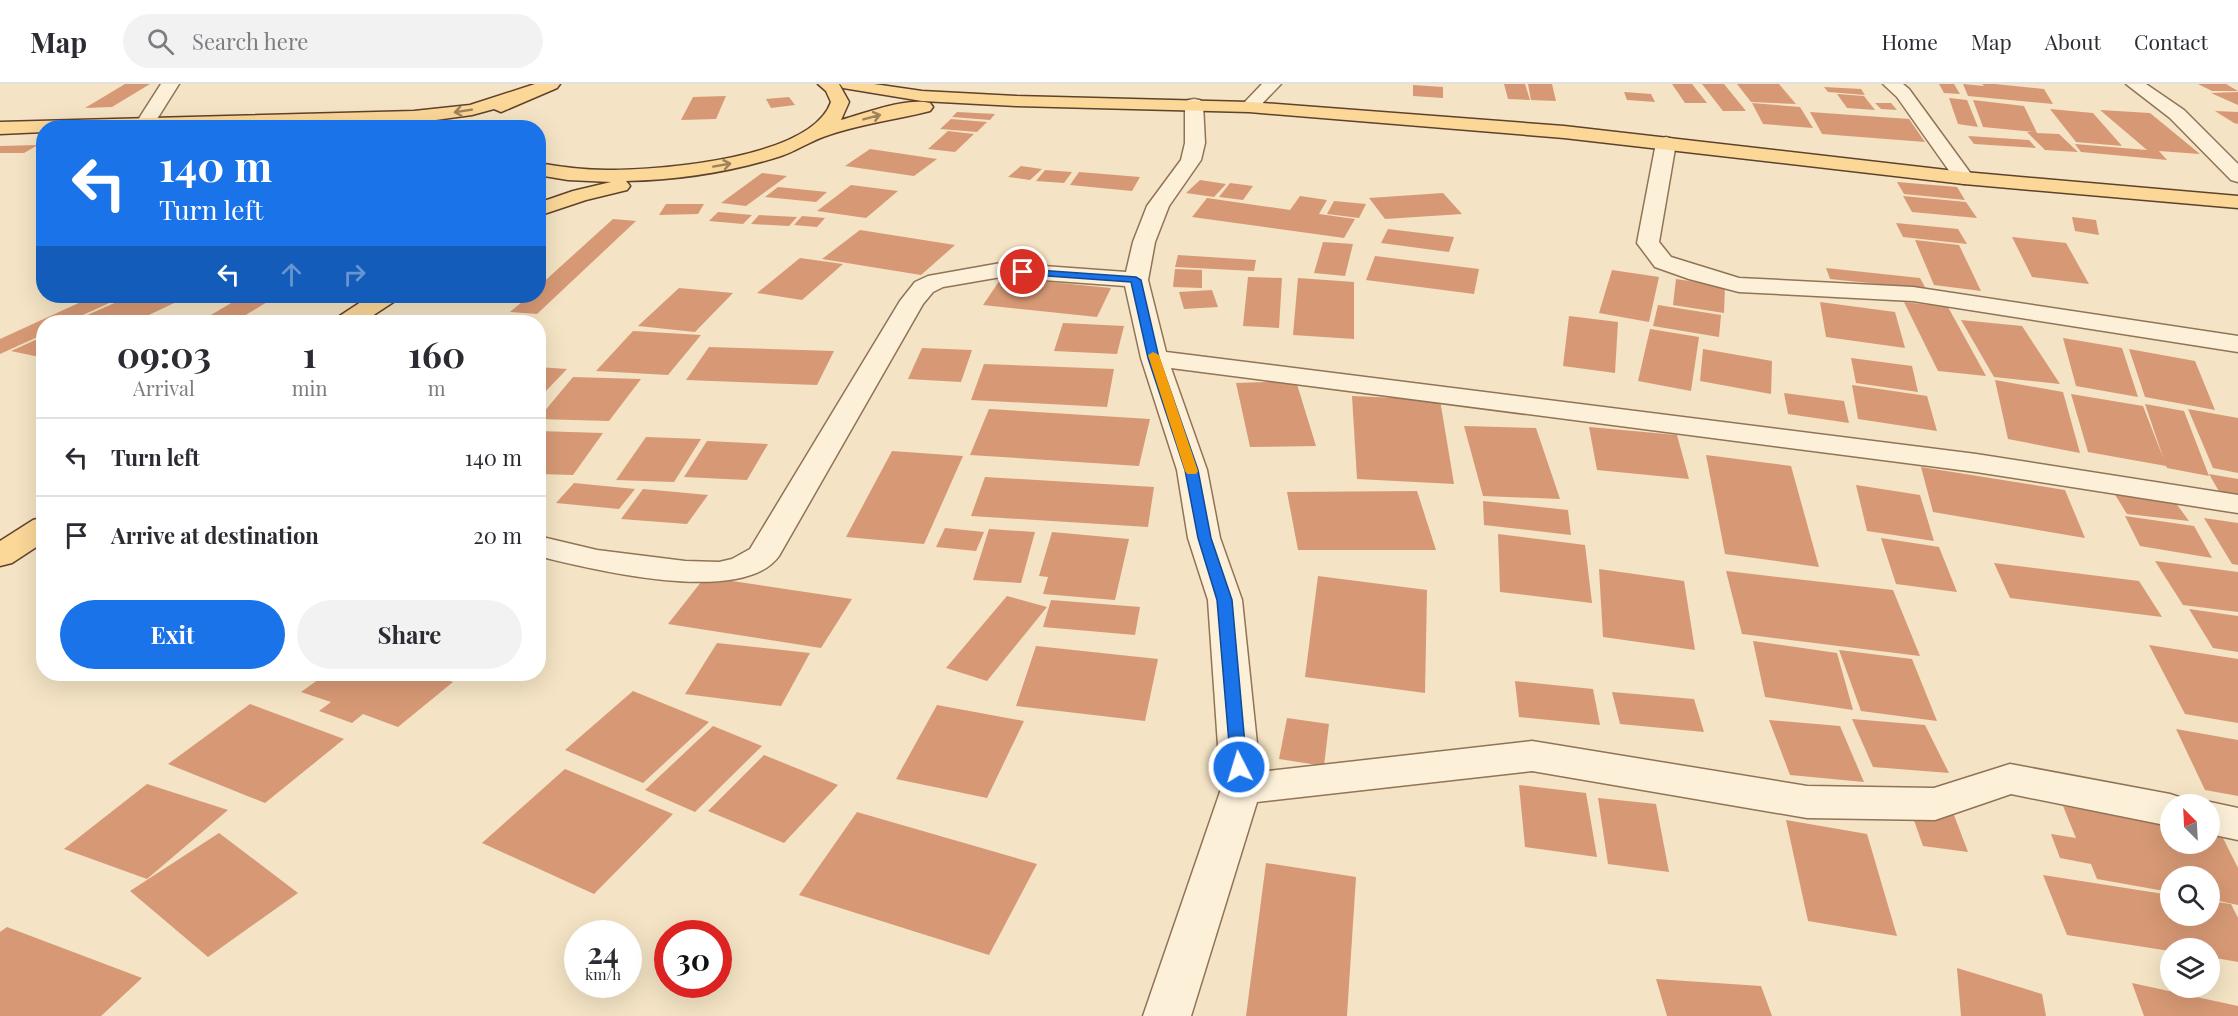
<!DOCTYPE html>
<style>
body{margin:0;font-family:"Playfair Display",serif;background:#f2f2f3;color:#2b2b33;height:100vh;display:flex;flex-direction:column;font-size:22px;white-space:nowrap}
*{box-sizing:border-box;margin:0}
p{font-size:20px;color:#7c7c81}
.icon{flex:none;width:33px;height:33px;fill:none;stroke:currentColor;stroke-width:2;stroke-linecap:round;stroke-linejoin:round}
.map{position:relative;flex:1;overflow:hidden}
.drawer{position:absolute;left:36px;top:231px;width:510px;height:366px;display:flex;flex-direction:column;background:#fff;border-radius:24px;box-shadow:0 6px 24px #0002}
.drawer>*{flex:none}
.banner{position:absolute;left:36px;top:36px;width:510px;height:183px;border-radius:24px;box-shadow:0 6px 24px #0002;background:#1a73e8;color:#fff;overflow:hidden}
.needle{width:39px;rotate:336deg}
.fabs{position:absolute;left:2160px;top:710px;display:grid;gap:12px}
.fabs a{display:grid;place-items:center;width:60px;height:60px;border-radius:50%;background:#fff;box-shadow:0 6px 24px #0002;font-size:30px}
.speed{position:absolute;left:564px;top:836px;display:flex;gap:12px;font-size:30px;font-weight:700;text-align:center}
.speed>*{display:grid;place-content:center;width:78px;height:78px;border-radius:50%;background:#fff;box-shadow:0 6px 24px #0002;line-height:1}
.speed small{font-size:15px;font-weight:400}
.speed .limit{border:9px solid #d22;background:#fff;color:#111}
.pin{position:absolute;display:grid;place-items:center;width:51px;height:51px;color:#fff;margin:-26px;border:3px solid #fff;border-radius:50%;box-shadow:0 2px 6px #0007}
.me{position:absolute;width:66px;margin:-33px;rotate:355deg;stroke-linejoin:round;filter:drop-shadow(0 0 4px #0008)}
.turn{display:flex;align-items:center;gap:21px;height:126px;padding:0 24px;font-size:27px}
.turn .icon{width:78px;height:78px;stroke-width:2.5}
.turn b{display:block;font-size:42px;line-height:51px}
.lanes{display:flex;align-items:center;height:57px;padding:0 24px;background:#0003;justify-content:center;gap:30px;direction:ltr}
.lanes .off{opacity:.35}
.eta{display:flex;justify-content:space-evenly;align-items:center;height:102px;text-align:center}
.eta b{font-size:36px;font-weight:700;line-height:42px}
.action{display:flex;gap:12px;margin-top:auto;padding:12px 24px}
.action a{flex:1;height:69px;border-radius:36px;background:#1a73e8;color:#fff;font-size:24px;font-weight:700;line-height:69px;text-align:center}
.action a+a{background:#f2f2f3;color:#2b2b33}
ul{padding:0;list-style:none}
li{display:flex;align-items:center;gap:18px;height:78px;padding:0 24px;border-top:2px solid #e1e1e2}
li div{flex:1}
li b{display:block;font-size:22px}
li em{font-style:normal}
header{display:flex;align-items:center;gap:36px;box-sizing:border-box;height:84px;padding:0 30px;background:#fff;border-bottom:2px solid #e1e1e2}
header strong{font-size:28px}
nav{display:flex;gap:33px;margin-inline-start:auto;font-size:21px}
.search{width:420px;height:54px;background:#f2f2f3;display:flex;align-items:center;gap:15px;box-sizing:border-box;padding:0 21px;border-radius:33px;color:#7c7c81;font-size:22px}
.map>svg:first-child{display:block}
.building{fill:#d79975}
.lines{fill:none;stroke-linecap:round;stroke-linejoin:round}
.minor-casing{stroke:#917357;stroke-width:3}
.primary-casing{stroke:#5f412c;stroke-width:3}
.minor{fill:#fdf0d9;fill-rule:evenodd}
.primary{fill:#fbd798;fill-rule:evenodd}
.oneway{stroke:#9d825a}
.route{fill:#1a73e8;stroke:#114b97;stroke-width:1.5}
.slow{fill:#f59e0b}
</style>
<header>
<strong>Map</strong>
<div class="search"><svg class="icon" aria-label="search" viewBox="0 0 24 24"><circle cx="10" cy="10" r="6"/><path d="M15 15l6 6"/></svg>Search here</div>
<nav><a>Home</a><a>Map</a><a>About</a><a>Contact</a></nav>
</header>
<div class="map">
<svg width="2238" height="932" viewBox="0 0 2238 932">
<rect width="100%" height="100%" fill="#f4e3c4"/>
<g class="building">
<path d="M125 0H150L112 23 85 24Z"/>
<path d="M1504 0H1525L1530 16 1508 15Z"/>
<path d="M1528 0H1552L1556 17 1531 16Z"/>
<path d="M1672 0H1692L1707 19H1685Z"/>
<path d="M1702 0H1724L1746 27H1723Z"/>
<path d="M1737 0H1779L1796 20 1751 18Z"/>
<path d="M1939 0H1954L1960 10 1944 9Z"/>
<path d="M1963 0 1984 2 1982 0H1995L2044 5 2053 20 1968 12Z"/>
<path d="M2198 0H2226L2238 7H2212Z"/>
<path d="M1413 1 1443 3V14L1413 12Z"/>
<path d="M1824 3 1861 5 1865 11 1828 8Z"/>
<path d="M1624 8 1651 10 1655 18 1627 16Z"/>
<path d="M2238 8V21L2211 9Z"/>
<path d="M1837 10 1864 12 1875 26 1847 24Z"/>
<path d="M726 12 716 35 681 36 693 13Z"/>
<path d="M789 13 795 21 771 24 766 15Z"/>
<path d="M1949 14 1967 16 1978 43 1958 40Z"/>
<path d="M1973 16 2024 22 2037 49 2059 50 2078 68 2045 66 2027 48H2034L1983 43Z"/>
<path d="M1752 19 1800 23 1813 44 1763 40Z"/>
<path d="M1875 19H1891L1897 26 1881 25Z"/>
<path d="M2050 25 2093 29 2122 62 2076 58Z"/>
<path d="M2100 26 2150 29 2200 70 2159 67 2167 76 2081 68 2075 60 2147 66Z"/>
<path d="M2215 27 2238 28V40L2234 39Z"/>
<path d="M957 28 995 30 990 36 952 33Z"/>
<path d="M1810 28 1909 35 1925 58 1822 50Z"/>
<path d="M951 35 987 38 977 48 940 45Z"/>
<path d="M948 47 974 50 955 68 928 65Z"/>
<path d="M1968 52 2029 56 2036 64 1974 60Z"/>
<path d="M38 61 24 69H0V62Z"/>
<path d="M870 65 937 75 914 92 845 82Z"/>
<path d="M1021 82 1042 85 1030 96 1008 93Z"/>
<path d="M1045 86 1072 88 1064 99 1036 97Z"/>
<path d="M1079 88 1140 93 1132 107 1070 101Z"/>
<path d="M762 89 787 92 746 122 721 119Z"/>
<path d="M1200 96 1226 100 1214 113 1186 109Z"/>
<path d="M1897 98 1957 103 1965 116 1904 110Z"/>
<path d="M1230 99 1253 102 1243 116 1219 113Z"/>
<path d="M851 101 898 107 866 134 817 127Z"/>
<path d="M778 103 827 108 816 118 765 113Z"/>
<path d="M1443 109 1462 130 1385 135 1369 114Z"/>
<path d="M1300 112 1327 116 1319 130 1355 135 1344 154 1192 133 1207 114 1290 126Z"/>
<path d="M1903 112 1966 118 1977 134 1912 128Z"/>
<path d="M1334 117 1366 120 1359 134 1327 130Z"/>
<path d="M666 120H704L698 130 659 131Z"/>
<path d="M718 128 752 131 743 140 709 137Z"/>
<path d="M759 131 797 133 789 142 751 140Z"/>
<path d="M802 132 825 134 817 143 794 141Z"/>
<path d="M2072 133 2096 136 2099 151 2075 147Z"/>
<path d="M613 135 636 137 537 230 510 228 529 212H538V203Z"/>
<path d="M1896 139 1958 145 1967 160 1903 153Z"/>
<path d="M1388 145 1454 153 1449 168 1381 159Z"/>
<path d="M860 146 955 161 921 191 822 175Z"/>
<path d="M2012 153 2066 159 2089 200 2032 193Z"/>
<path d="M1915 156 1959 161 1981 207 1934 201Z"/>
<path d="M1323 158 1353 160 1345 192 1314 189Z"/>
<path d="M1178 171 1256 176 1254 187 1175 183Z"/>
<path d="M1375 172 1479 185 1474 210 1366 196Z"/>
<path d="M800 174 843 180 802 216 757 209Z"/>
<path d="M1826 184 1920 194 1926 205 1830 195Z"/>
<path d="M1175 185 1202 186V204L1173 203Z"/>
<path d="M1612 186 1659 193 1649 238 1599 229Z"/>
<path d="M1002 193 1111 204 1097 233 983 221Z"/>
<path d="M1248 193 1282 194 1279 244 1243 242Z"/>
<path d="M1298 194 1354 198V255L1293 251Z"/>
<path d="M1676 195 1725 202 1724 229 1673 221Z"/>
<path d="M679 204 733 209 695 248 638 242Z"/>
<path d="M1212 206 1218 223 1184 225 1179 208Z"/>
<path d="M94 212H125L67 238H44V250L0 270V255Z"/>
<path d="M130 212H189L134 238H72Z"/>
<path d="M243 212H277L234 238H199Z"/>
<path d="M1820 218 1895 228 1905 264 1826 253Z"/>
<path d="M1904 218 1948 223 1986 292 1938 287Z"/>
<path d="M1658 221 1721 231 1719 253 1653 242Z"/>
<path d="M1569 232 1618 238 1615 289 1563 282Z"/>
<path d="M1961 236 2022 242 2060 300 1994 293Z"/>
<path d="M1063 239 1124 242 1117 270 1054 267Z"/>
<path d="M1650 245 1699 253 1691 307 1638 297Z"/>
<path d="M633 247 701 251 668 291 596 287Z"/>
<path d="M44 252V274L11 267Z"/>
<path d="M2063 254 2122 264 2138 313 2076 302Z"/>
<path d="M709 263 834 267 817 301 686 296Z"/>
<path d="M922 264 972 266 961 298 908 295Z"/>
<path d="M1703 265 1772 277 1771 310 1700 297Z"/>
<path d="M2129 265 2195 277 2215 326 2145 313Z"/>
<path d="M1851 274 1912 282 1918 308 1856 299Z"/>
<path d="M984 280 1114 285 1107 323 971 316Z"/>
<path d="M538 283 567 285 545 308H538Z"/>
<path d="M573 293 641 295 609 337 538 335Z"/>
<path d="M1995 296 2063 308 2080 369 2008 355Z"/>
<path d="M1296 297 1316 362 1250 363 1236 299Z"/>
<path d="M1852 301 1927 312 1937 347 1858 335Z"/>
<path d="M1784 309 1844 317 1849 339 1788 330Z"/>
<path d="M2071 310 2143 322 2164 376 2145 320 2184 327 2209 392 2167 384 2166 382 2088 368Z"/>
<path d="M1352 312 1440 316 1454 400 1357 395Z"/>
<path d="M989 325 1150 335 1139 382 970 371Z"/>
<path d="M2188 325 2238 334V389L2213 384Z"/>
<path d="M1464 342 1536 344 1560 415 1483 412Z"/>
<path d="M1589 343 1677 351 1689 395 1597 386Z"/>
<path d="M538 347 603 349 573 391 538 390Z"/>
<path d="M646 353 701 355 674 398 616 396Z"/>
<path d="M707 357 768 360 747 396 684 393Z"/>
<path d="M892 367 963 372 924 460 846 453Z"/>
<path d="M1706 371 1791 382 1819 483 1725 470Z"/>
<path d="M1921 383 2065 406 2085 454 1933 428Z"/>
<path d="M2209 390 2238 395V412L2220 409Z"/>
<path d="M985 393 1154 403 1148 443 971 432Z"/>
<path d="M574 399 635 405 619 425 556 419Z"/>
<path d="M1856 401 1920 411 1934 457 1867 447Z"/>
<path d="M643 405 708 411 687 440 621 435Z"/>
<path d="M1417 407 1436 466H1298L1287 408Z"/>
<path d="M2114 409 2173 415 2189 437 2127 430Z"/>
<path d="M1483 417 1568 426 1571 451 1484 441Z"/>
<path d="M2125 432 2194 442 2212 474 2140 462Z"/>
<path d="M2204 434 2238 439V481L2232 480Z"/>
<path d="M945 444 984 448 976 467 936 463Z"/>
<path d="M989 445 1035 448 1021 499 973 496Z"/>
<path d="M1052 448 1129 455 1115 516 1043 510 1048 493 1039 492Z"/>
<path d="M1498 450 1585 461 1592 519 1500 508Z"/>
<path d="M1881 454 1939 463 1957 508 1896 500Z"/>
<path d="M2155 477 2238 488V528L2183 521Z"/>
<path d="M1994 479 2139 497 2162 533 2010 514Z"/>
<path d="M1599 485 1684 497 1695 566 1603 553Z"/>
<path d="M1726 487 1893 506 1920 572 1742 550Z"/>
<path d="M1318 492 1427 506 1425 609 1305 593Z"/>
<path d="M705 493 852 515 821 564 668 540Z"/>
<path d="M1007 512 1047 523 987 597 946 584Z"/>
<path d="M1051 516 1140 523 1135 551 1043 543Z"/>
<path d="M2189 525 2238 532V568L2213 564Z"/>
<path d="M1753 557 1837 569 1853 626 1765 613Z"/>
<path d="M717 559 810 569 781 622 685 610Z"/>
<path d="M2149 561 2238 575V639L2185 630Z"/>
<path d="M1036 562 1158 575 1145 637 1016 622Z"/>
<path d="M1839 566 1912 575 1937 637 1861 627Z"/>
<path d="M326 590H450L443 595 453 598 398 643 363 630 352 639 319 627 331 618 301 608Z"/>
<path d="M1515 597 1593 605 1600 641 1519 633Z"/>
<path d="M633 607 709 638 643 699 565 666Z"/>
<path d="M1612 608 1694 615 1704 648 1620 640Z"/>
<path d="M250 620 344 655 265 719 168 680Z"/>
<path d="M937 621 1024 637 987 714 896 695Z"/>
<path d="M1287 634 1329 640 1324 682 1279 675Z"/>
<path d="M1852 635 1925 641 1949 689 1873 683Z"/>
<path d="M1769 636 1840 642 1864 698 1790 691Z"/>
<path d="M713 642 762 662 695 728 645 706Z"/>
<path d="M2176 645 2238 656V712L2205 706Z"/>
<path d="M764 671 838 701 784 759 708 727Z"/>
<path d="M565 685 673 730 594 810 482 759Z"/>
<path d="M147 700 228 726 147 795 64 765Z"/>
<path d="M1519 701 1586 709 1597 773 1525 763Z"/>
<path d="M1598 714 1656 720 1669 788 1608 780Z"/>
<path d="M2063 722 2170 741V759H2210V748L2221 750 2238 784V821L2210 815V792H2170V808L2097 795 2091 780 2060 774 2051 750 2076 754Z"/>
<path d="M1910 725 1954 731 1968 768 1923 762Z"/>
<path d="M857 728 1037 780 989 871 799 811Z"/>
<path d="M1786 736 1867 750 1897 852 1808 837Z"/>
<path d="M219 749 298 809 208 873 130 807Z"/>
<path d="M1266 779 1356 793 1347 932H1246Z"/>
<path d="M2043 791 2170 811V831H2210V817L2231 820 2238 834V878L2210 873V864H2170V867L2067 851Z"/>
<path d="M7 843 142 894 101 932H0V848Z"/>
<path d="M1957 884 2042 910 2046 932H1961Z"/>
<path d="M1656 895 1761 902 1772 932H1667Z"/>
<path d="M2132 899 2238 922V932H2144Z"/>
</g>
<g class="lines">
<g class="minor-casing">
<g id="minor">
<path d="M161 0H179L152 43H138L136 39Z"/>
<path d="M1262 0H1281L1255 27H1243L1240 23Z"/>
<path d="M1883 0H1903L1909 5 1974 94 1971 98 1964 100 1957 98 1897 13Z"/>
<path d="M2126 0H2146L2184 26 2238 80V98L2231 96 2170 34Z"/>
<path d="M1194 15 1200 16 1203 20 1205 59 1201 76 1169 122 1155 158 1148 196 1166 268 1976 370 2238 411V429L1976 388 1171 284 1207 386 1220 454 1242 516 1260 688 1532 657 1807 702 1934 704 2010 680 2170 710 2185 715 2188 720H2170V742L2011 710 1935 736 1807 734 1532 687 1257 718 1191 932H1143L1221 705 1208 516 1188 454 1177 386 1141 274 1125 202 1001 193 943 203 933 208 923 220 779 472C743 523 590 485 538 472V452L597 466 685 477 719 478 732 475 750 465 900 217 915 198 928 192 1001 179 1126 188 1133 158 1147 122 1181 76 1185 59V20L1188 16Z"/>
<path d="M1666 53 1673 55 1676 59 1659 158 1671 173 1739 194 1913 203 2238 252V268L1913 217 1739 208 1689 195 1655 183 1637 159 1656 59 1659 55Z"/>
<path d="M2210 718 2238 724V756L2210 750V720H2203Z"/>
</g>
</g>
<g class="primary-casing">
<g id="primary">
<path d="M535 0H560L557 4 501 28 494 25 472 31 414 39 230 44H44V48L0 50V38L414 27 470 21Z"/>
<path d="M818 0H839L849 18 841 36C865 29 907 13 930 19L933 23 930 27C895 36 858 40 823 53 809 58 796 67 781 72 731 88 679 96 626 97L630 102 627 106 586 116 538 132V119L573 107 611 98 568 96 538 91V79C561 83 584 86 607 86 660 86 811 75 831 18L826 7Z"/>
<path d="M840 0H874L922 7 1016 12 1249 18 1564 42 1964 88 2238 112V124L1964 100 1564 54 1249 28 1016 22 922 17 843 4Z"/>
<path d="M370 212H398L395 217 363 238H335L338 233Z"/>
<path d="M44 433V458L12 479 0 482V457L33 436Z"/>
</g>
</g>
<use href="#minor" class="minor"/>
<use href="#primary" class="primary"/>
</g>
<defs><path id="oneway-shaft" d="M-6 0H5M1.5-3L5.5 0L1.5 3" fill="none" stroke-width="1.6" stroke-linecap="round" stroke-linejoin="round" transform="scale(1.5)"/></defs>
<g class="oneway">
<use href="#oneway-shaft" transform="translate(463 27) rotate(171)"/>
<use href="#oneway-shaft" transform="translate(872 33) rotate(-15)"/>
<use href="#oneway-shaft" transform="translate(722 81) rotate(-10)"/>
</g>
<path class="route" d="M1023 185 1136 193 1141 196 1159 274 1198 386 1211 454 1232 516 1247 683 1245 688H1233L1231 683 1217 516 1198 454 1185 386 1148 274 1131 198 1020 190 1019 188Z"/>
<path class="slow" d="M1153 268 1159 271 1198 387 1196 390H1187L1185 387 1148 271Z"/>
</svg>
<div class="fabs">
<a><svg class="needle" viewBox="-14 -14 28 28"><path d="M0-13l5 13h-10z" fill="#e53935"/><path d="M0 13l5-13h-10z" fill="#7c7c81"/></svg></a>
<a><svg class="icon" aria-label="search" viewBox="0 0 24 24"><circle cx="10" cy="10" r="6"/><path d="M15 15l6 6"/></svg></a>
<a><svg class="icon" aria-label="layers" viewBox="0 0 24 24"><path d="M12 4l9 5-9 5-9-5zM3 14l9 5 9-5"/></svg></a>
</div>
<div class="speed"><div>24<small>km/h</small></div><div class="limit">30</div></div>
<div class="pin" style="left:1023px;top:188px;background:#d93025"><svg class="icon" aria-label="arrive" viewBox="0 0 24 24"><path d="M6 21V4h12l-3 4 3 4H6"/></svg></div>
<svg class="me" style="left:1239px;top:683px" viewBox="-20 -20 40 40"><circle r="17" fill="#1a73e8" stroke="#fff" stroke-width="3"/><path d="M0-11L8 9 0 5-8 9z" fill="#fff"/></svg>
<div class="banner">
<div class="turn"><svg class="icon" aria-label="left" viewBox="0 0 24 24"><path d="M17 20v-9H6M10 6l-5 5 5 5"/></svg><div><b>140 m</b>Turn left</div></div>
<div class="lanes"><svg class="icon" aria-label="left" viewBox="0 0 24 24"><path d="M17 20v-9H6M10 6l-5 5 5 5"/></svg><svg class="icon off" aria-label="ahead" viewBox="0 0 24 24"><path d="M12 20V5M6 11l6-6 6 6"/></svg><svg class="icon off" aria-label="right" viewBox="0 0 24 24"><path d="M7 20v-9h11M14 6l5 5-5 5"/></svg></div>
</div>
<section class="drawer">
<div class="eta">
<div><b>09:03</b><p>Arrival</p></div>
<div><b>1</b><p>min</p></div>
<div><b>160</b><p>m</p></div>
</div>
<ul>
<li><svg class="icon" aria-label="left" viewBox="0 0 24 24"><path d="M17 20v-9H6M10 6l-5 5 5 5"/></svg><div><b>Turn left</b></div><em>140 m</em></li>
<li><svg class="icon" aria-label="arrive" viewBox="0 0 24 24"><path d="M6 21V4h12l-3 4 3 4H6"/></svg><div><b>Arrive at destination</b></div><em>20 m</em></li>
</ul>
<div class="action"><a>Exit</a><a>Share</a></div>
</section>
</div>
